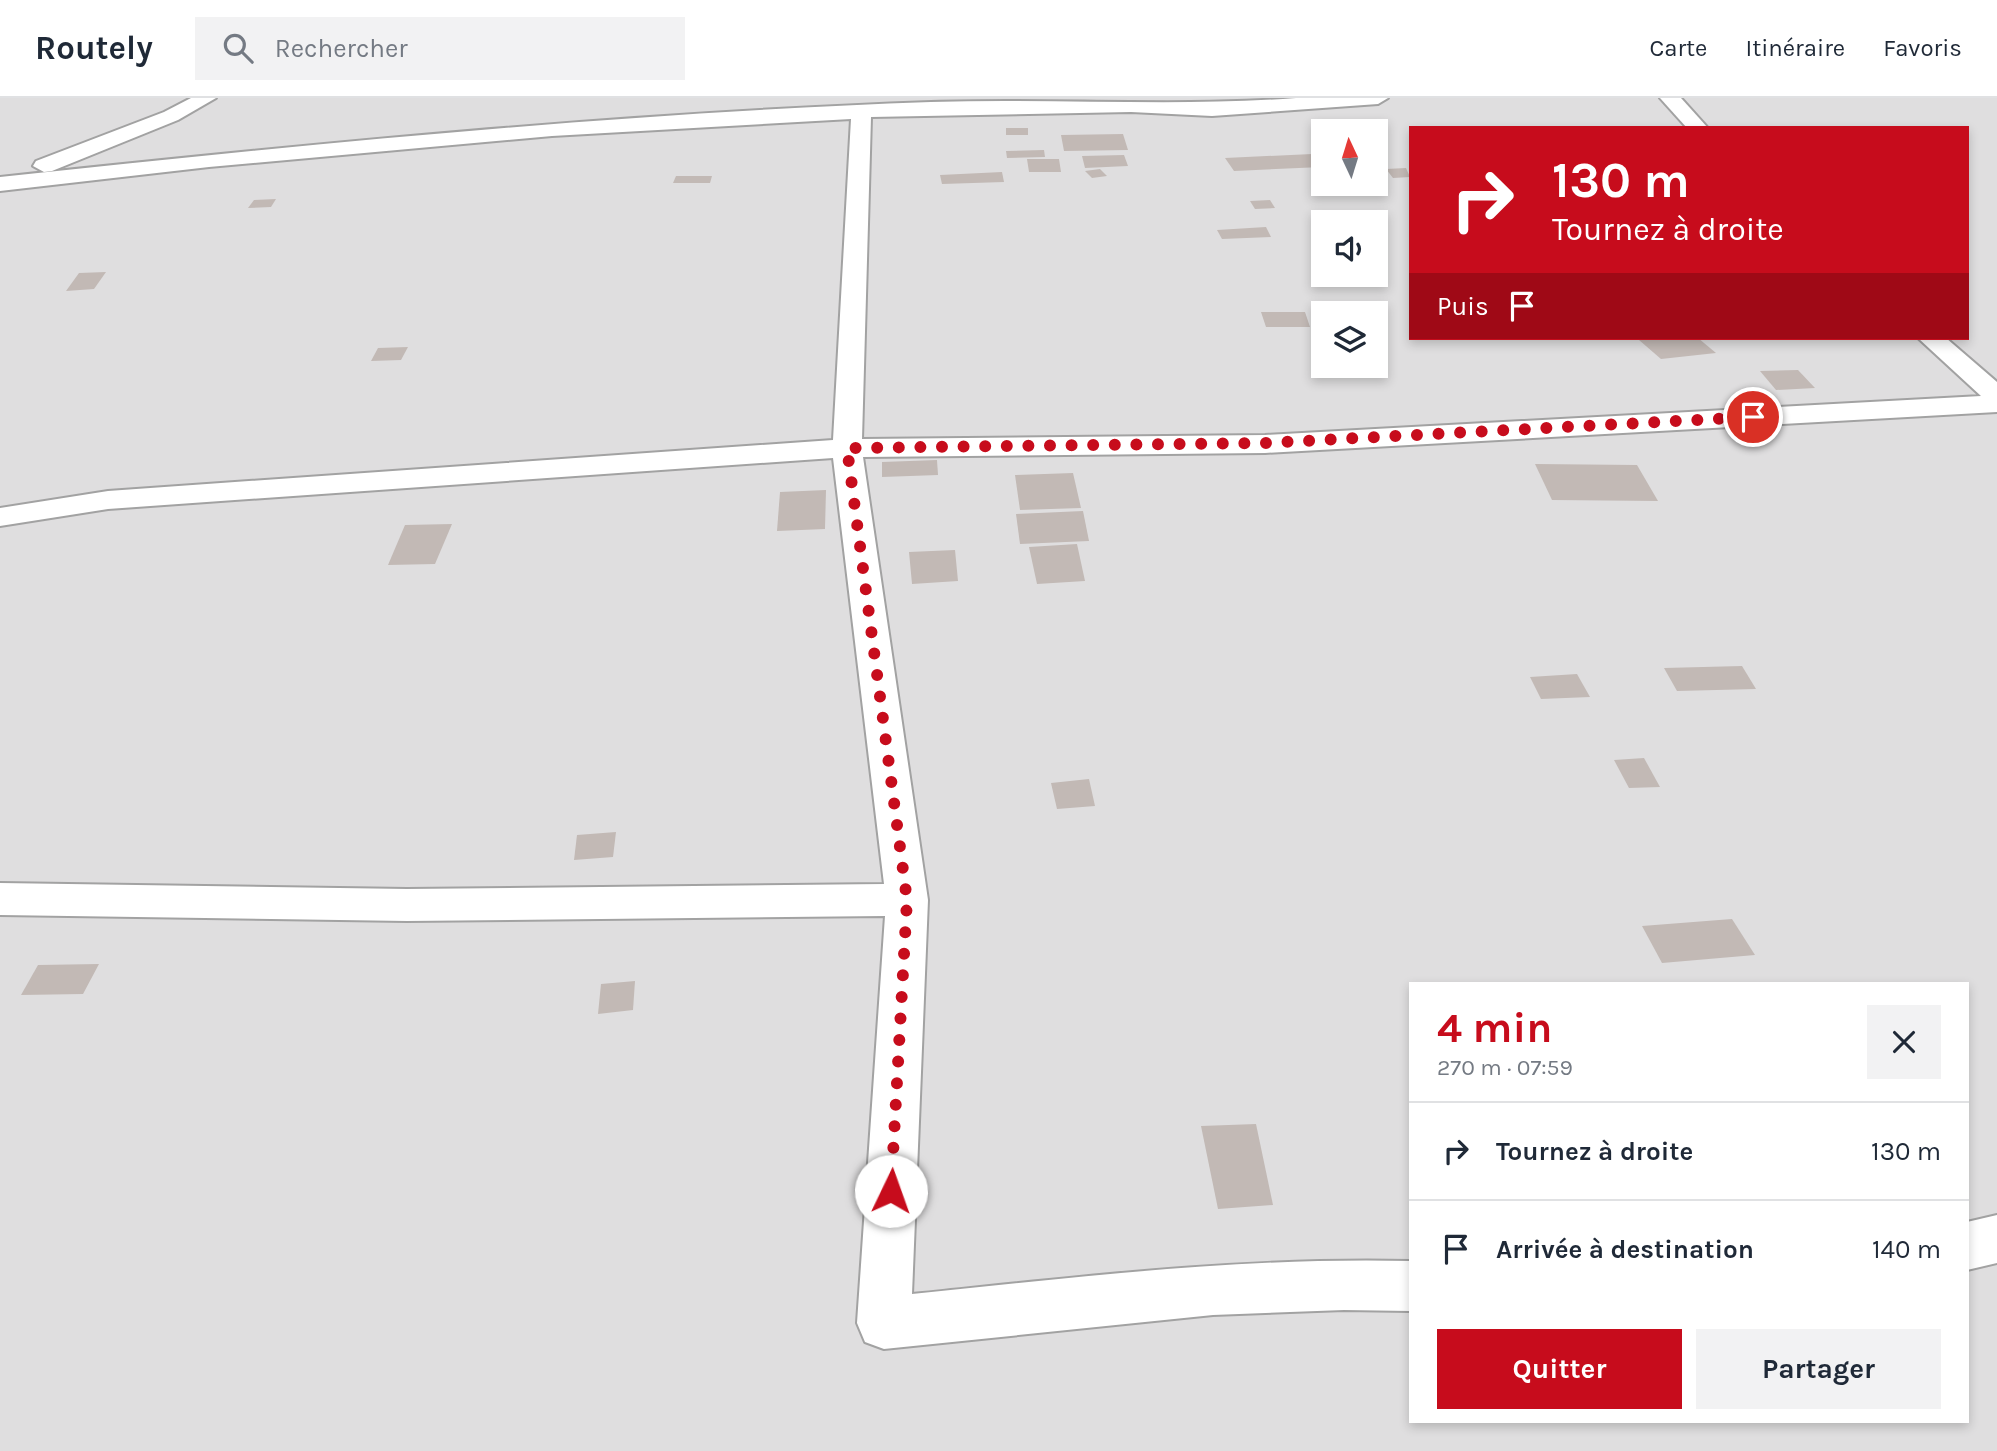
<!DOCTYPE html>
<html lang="fr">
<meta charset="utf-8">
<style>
body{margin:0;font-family:Karla,sans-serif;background:#f2f2f3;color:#1f2937;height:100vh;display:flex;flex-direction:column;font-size:26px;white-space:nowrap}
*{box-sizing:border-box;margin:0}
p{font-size:23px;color:#747a83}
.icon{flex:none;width:38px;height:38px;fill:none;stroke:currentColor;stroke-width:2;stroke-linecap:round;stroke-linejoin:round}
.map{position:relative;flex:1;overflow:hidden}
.drawer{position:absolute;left:1409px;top:884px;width:560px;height:441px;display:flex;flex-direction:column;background:#fff;border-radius:0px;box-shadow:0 4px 10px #0003}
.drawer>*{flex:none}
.top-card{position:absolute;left:1409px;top:28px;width:560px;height:214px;border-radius:0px;box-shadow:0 4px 10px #0003;background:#c70c1c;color:#fff;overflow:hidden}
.needle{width:46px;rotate:356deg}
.fabs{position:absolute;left:1311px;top:21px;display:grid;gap:14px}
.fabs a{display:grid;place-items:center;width:77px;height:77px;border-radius:0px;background:#fff;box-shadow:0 4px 10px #0003;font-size:35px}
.pin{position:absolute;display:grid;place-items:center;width:60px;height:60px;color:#fff;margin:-30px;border:4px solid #fff;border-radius:50%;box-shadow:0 2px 7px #0007}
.me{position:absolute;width:77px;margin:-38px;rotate:3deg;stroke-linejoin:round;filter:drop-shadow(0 0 5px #0008)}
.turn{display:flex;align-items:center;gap:24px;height:147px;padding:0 28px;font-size:32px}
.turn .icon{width:91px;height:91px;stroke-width:2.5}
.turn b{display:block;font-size:49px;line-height:60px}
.then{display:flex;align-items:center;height:66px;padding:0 28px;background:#0003;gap:14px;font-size:26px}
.round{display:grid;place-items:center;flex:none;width:74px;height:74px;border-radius:0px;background:#f2f2f3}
.head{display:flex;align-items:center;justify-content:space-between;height:119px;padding:0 28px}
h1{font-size:42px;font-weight:700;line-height:52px;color:#c70c1c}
.primary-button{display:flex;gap:14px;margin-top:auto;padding:14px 28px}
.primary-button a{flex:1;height:80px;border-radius:0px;background:#c70c1c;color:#fff;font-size:28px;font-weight:700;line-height:80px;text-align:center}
.primary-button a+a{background:#f2f2f3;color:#1f2937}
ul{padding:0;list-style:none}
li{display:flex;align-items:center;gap:21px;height:98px;padding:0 28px;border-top:2px solid #e0e1e3}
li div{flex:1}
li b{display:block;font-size:26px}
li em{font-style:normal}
header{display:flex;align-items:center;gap:42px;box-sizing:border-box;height:98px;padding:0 35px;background:#fff;border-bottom:2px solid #e0e1e3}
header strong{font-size:33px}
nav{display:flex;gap:38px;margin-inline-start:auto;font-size:24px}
.search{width:490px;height:63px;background:#f2f2f3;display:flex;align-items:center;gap:18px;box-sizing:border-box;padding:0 24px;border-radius:0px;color:#747a83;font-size:26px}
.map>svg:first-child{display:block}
.residential{fill:#dfdedf;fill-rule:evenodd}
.building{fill:#c2b9b5}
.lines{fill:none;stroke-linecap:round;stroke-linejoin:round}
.street-casing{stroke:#a2a2a2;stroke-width:4}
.street{fill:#fff;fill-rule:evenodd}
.route{stroke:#c70c1c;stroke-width:12;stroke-dasharray:0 21.6}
</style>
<header>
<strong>Routely</strong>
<div class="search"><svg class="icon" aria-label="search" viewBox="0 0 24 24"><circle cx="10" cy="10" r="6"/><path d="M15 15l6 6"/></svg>Rechercher</div>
<nav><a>Carte</a><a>Itinéraire</a><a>Favoris</a></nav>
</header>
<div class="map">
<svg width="1997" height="1353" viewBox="0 0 1997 1353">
<rect width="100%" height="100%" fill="#f1eee9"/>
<path class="residential" d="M0 0H1997V1353H0ZM1410 30H1967V240H1410ZM1323 33H1376V86H1323ZM1323 124H1376V177H1323ZM1323 215H1376V268H1323ZM1410 886H1967V1323H1410Z"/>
<g class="building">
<rect x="1006" y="30" width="22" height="7"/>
<path d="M1123 36 1128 52 1064 53 1061 37Z"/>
<path d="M1044 52 1045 59 1007 60 1006 53Z"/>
<path d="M1312 56 1322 69 1234 73 1225 60Z"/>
<path d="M1124 57 1128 68 1085 70 1082 58Z"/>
<path d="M1027 61H1059L1061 74H1029Z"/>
<path d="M1406 70 1410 79 1393 80 1386 71Z"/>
<path d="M1100 71 1107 78 1092 80 1085 73Z"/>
<path d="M1002 74 1004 84 942 86 940 77Z"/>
<path d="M676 78H712L710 85H673Z"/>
<path d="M276 101 271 109 248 110 254 102Z"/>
<path d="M1270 102 1275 110 1255 111 1250 103Z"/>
<path d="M1266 129 1271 139 1222 141 1217 132Z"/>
<path d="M106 174 94 191 66 193 79 175Z"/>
<path d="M1261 214H1305L1310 229H1266Z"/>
<path d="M1659 240H1698L1716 255 1661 261 1639 242Z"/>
<path d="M408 249 401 262 371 263 378 250Z"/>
<path d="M1798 272 1815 290 1776 292 1760 273Z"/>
<path d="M937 362 938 377 882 379V364Z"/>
<path d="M1535 366 1637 367 1658 403 1552 402Z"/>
<path d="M1073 375 1081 410 1020 412 1015 377Z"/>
<path d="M826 392 825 431 777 433 780 394Z"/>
<path d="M1083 413 1089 443 1020 446 1016 416Z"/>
<path d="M452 426 435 466 388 467 405 427Z"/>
<path d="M1077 446 1085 483 1037 486 1029 449Z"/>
<path d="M955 452 958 483 912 486 909 454Z"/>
<path d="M1742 568 1756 591 1677 593 1664 570Z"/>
<path d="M1577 576 1590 599 1541 601 1530 579Z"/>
<path d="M1644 660 1660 689 1629 690 1614 662Z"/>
<path d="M1089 681 1095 708 1057 711 1051 685Z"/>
<path d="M616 734 613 759 574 762 577 737Z"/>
<path d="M1732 821 1755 857 1662 865 1642 828Z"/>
<path d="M99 866 83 896 21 897 38 867Z"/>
<path d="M635 883 633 912 598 916 601 886Z"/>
<path d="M1256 1026 1273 1107 1218 1111 1201 1028Z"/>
</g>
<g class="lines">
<g class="street-casing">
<g id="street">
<path d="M191 0H216L178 22 52 73 44 74 33 68 36 63 164 14Z"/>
<path d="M1296 0H1388L1378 6 1212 18 1131 14 871 19 862 341 1265 337 1981 298 1918 240H1946L1997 284V314L1265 355 863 359 928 802 912 1196C1078 1179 1243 1159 1410 1163V1213L1344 1212 1213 1217 884 1251 865 1244 857 1225 885 818 407 823 0 817V785L407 791 884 786 833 360 108 411 0 428V410L108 393 833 342 851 21 552 38 209 69 0 93V79C309 46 620 15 931 4 1053 0 1175 9 1296 0Z"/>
<path d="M1660 0H1681L1708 30H1687Z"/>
<path d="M1997 1117V1165L1967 1172V1124Z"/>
</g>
</g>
<use href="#street" class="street"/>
</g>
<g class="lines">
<path class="route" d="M891 1093 907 802 847 350 1265 345 1753 319"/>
</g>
</svg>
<div class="fabs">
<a><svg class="needle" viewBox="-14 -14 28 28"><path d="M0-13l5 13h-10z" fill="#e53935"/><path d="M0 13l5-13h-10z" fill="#747a83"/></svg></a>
<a><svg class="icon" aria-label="sound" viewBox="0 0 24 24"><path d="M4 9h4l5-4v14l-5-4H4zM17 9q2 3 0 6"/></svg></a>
<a><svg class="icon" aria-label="layers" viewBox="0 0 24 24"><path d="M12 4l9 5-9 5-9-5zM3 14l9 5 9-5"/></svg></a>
</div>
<div class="pin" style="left:1753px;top:319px;background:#d93025"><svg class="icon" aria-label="arrive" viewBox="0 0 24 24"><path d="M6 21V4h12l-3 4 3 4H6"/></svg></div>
<svg class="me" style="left:891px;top:1093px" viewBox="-20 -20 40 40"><circle r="19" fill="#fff"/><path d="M0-13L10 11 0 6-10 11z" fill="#c70c1c"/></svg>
<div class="top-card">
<div class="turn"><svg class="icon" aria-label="right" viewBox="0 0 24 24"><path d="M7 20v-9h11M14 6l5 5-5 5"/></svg><div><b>130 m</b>Tournez à droite</div></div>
<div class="then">Puis<svg class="icon" aria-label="arrive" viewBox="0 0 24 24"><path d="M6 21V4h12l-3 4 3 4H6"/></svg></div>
</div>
<section class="drawer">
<div class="head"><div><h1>4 min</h1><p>270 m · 07:59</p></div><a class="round"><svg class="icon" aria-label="close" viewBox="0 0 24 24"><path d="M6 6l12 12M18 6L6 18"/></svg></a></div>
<ul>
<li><svg class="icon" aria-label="right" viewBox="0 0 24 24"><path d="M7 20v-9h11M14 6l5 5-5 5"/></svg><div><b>Tournez à droite</b></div><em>130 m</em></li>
<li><svg class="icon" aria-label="arrive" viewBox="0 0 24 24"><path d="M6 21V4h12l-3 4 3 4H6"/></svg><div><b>Arrivée à destination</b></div><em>140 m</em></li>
</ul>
<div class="primary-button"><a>Quitter</a><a>Partager</a></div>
</section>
</div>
